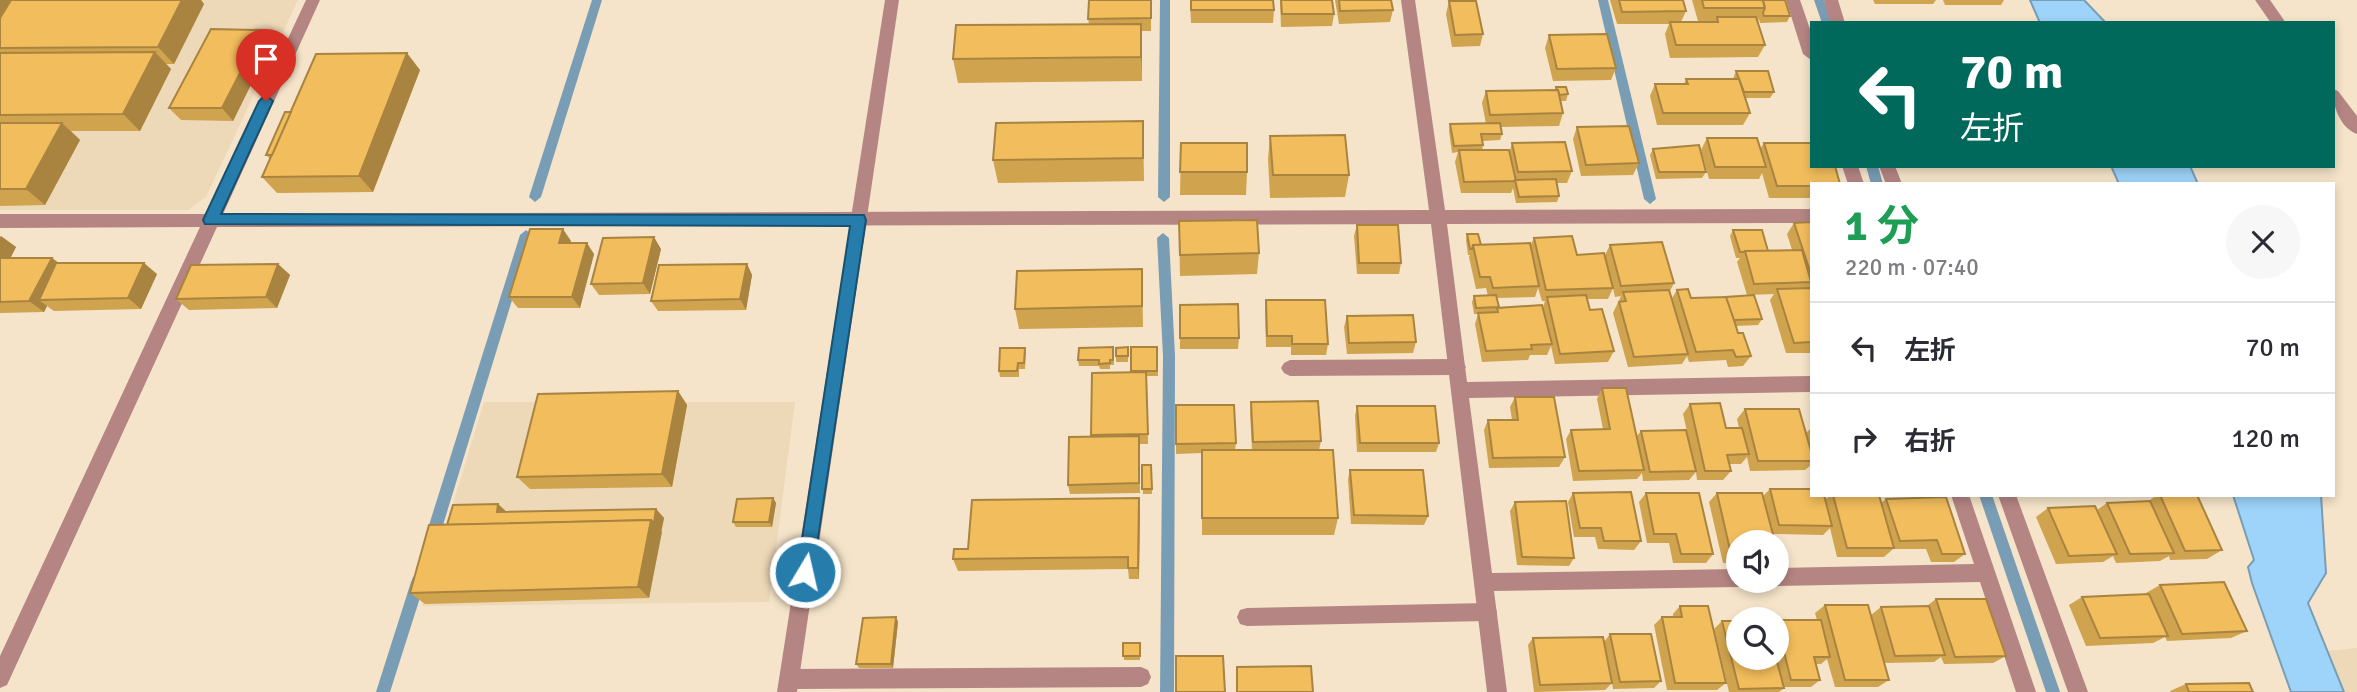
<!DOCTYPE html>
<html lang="ja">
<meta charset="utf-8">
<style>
body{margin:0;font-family:Signika,"Noto Sans JP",sans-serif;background:#f7f7f7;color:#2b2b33;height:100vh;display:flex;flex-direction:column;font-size:26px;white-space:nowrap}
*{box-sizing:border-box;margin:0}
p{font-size:23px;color:#7c7c81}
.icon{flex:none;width:38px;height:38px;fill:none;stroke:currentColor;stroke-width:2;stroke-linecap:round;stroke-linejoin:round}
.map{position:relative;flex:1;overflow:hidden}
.details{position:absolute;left:1810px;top:182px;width:525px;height:315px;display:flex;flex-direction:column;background:#fff;border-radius:0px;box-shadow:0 4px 10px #0003}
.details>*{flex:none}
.guide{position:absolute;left:1810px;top:21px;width:525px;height:147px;border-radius:0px;box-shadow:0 4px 10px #0003;background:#00695c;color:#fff;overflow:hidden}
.fabs{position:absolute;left:1726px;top:530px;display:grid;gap:14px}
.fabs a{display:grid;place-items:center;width:63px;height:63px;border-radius:50%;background:#fff;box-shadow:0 4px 10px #0003;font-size:35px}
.pin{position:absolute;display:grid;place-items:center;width:60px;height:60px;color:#fff;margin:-72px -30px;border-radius:50% 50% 50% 0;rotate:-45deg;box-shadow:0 0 7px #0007}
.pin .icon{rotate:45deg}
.me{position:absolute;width:77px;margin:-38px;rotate:9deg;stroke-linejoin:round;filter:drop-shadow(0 0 5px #0008)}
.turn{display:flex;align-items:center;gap:24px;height:147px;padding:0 35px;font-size:32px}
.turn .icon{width:91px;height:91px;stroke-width:2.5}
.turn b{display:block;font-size:49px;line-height:60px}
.round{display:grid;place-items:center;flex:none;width:74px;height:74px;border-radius:37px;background:#f7f7f7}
.headline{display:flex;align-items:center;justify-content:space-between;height:119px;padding:0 35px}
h1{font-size:42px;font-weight:700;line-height:52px;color:#1e9e55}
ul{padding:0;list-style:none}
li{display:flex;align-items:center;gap:21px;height:91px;padding:0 35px;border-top:2px solid #e1e1e2}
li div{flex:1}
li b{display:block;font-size:26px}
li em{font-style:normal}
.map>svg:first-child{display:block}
.built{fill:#edd8b7}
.water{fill:#9ed4fa;stroke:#799db5;stroke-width:2}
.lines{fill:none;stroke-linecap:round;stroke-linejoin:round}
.stream{fill:#799db5;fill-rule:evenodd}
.service{fill:#b48583;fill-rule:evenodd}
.minor{fill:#b48583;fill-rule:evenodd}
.tertiary{fill:#b48583;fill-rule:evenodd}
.wall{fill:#d0a34f;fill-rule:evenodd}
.shaded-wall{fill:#a98440}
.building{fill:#f2bd5c;stroke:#a98440;stroke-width:2}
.route{fill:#267dac;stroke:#195170;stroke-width:2}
</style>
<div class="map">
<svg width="2357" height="692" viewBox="0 0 2357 692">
<rect width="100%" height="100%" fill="#f5e4c9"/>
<g class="built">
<path d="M36 0H298L206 197 188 210H0V59Z"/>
<path d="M484 402H795L769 602 422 606Z"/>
<path d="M2357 648V692H2344L2327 651Z"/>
</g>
<g class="water">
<path d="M2030 0H2084L2106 23H2040Z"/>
<path d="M2111 166H2190L2198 184H2119Z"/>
<path d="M2233 495H2321L2326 573 2308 603 2344 692H2291L2252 583 2248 567 2254 560Z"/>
</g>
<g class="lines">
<g class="stream">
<path d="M592 0H602L541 197 535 202 529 197Z"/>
<path d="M1160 0H1170V197L1164 202 1158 197Z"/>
<path d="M1598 0H1608L1656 199 1650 204 1644 199Z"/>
<path d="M1814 0H1824L1832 23H1822Z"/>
<path d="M1866 166H1878L1883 184H1871Z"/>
<path d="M526 230 532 235 439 538 437 542 432 544 427 542 425 538 520 235Z"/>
<path d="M1163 233 1169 238 1175 356 1174 692H1160L1163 356 1157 238Z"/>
<path d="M1979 495H1992L2060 692H2046Z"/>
<path d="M418 576 423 577 425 582 390 692H376L411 582 413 577Z"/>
</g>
<g class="service">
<path d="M1457 359 1463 362 1466 367 1463 372 1457 375 1290 376 1284 373 1281 368 1284 363 1290 360Z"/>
<path d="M1487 603 1494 605 1497 612 1494 619 1487 621 1247 626 1240 624 1237 617 1240 610 1247 608Z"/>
</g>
<g class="minor">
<path d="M306 0H320L223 214 1429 210 1401 0H1415L1445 210 1811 209V223L1447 224 1467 382 1811 376V392L1469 398 1492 573 1738 569V581H1746L1738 587 1494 591 1507 692H1487L1431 224 217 227 7 685 0 688V656L200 227 0 228V214H206Z"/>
<path d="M1786 0H1800L1811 32V60L1803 54Z"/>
<path d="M1824 0H1838L1845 23H1830Z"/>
<path d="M2255 0H2270L2286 23H2271Z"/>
<path d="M2333 89 2338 91 2357 116V134C2340 128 2332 105 2333 89Z"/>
<path d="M1842 166H1858L1864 184H1848Z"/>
<path d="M1879 166H1895L1902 184H1886Z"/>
<path d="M1951 495H1969L2036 692H2016L1980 582 1776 586 1768 581H1776V568L1974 564Z"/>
<path d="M1998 495H2016L2088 692H2068Z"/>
<path d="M1141 667 1148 670 1151 677 1148 684 1141 687 789 689 782 686 779 679 782 672 789 669Z"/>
</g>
<path class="tertiary" d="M885 0H899L797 692H777Z"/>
</g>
<g class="wall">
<path d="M0 0H201L204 4 174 64H166L171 69 140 131H71L80 140 45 205 0 206Z"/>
<path d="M1151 0V31H1141L1142 81 958 83 953 59 1089 24 1088 19Z"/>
<path d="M1190 0 1274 10 1273 23H1191Z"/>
<path d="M1280 0H1332L1334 14 1332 26 1281 27Z"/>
<path d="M1335 0H1391L1393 10 1390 22 1339 24Z"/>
<path d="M1610 0H1683L1686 11 1681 22H1714L1715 21H1698L1692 0H1785L1790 16 1787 22 1760 23 1759 19 1758 21 1765 45 1758 57 1670 58 1665 34 1669 24H1617Z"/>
<path d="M1873 0H1936L1933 4H1875Z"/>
<path d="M1943 0H2004L2001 5H1945Z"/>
<path d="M1449 1 1483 34 1480 46 1452 47 1446 14Z"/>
<path d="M1549 35 1616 68 1611 80 1553 81 1545 48Z"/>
<path d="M272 42 233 121 181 120 169 108Z"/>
<path d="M420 70 373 192 277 193 262 177 270 159 266 155 291 112Z"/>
<path d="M1736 71 1774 92 1770 98H1746L1750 113 1743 125H1657L1650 96 1655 84H1684L1686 79H1733Z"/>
<path d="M1556 87 1568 94 1566 101H1561L1563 113 1559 126 1501 127 1502 134 1500 140 1482 141 1483 145 1482 150H1510L1512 143 1572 171 1567 183H1557L1559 196 1557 202 1516 203 1513 188 1511 193H1461L1455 162 1458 152 1452 153 1449 131 1450 124H1486L1482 103 1486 91 1555 90Z"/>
<path d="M1143 121 1144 181 998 183 993 160Z"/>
<path d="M1577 127 1639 163 1633 175 1581 176 1573 139Z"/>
<path d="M1270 136 1349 175 1345 197 1270 198 1268 159Z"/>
<path d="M1707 138 1760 149 1764 143 1811 184V198H1769L1762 173 1759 179H1709L1701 150Z"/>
<path d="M1181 143 1247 172 1246 195H1180Z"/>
<path d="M1653 149 1706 172 1702 178 1656 179 1650 155Z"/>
<path d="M1179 221 1259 253 1257 274 1180 276Z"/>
<path d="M1811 222V353H1786L1770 300 1774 294 1747 295 1737 262 1740 258H1736L1730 236 1733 230 1768 251 1792 250 1787 234 1794 223Z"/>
<path d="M1357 225 1401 263 1399 274H1357L1354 236Z"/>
<path d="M1467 234 1481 245 1530 246 1534 238 1577 255H1605L1610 245 1674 283 1670 291 1672 298 1677 290 1691 298 1762 319 1758 325 1736 326 1738 333 1751 356 1743 366 1728 367 1726 360 1689 362 1687 356 1682 364 1628 367 1613 313 1621 296 1615 297 1613 288 1608 299H1587L1590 310 1614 351 1608 362 1555 364 1551 346 1547 355H1530L1528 360 1482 362 1475 324 1478 314H1474L1472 302 1474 296H1488L1486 288 1476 289 1469 257 1470 255H1468L1466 240ZM1538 288 1542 301H1545L1543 307 1499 308 1497 298 1535 297Z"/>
<path d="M0 236 16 247 10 258H52L59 263 157 274 141 309 54 311 47 306 44 312 0 313Z"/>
<path d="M571 241 570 243 594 254 580 308H518L509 297Z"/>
<path d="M661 249 650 294 599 295 591 284Z"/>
<path d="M278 264 290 275 277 308 189 310 176 299Z"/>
<path d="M747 264 752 275 746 310 658 311 651 301Z"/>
<path d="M1142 269 1143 327 1019 329 1015 309Z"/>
<path d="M1266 300 1328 344 1326 355H1291V347H1266L1265 311Z"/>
<path d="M1180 305 1239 338 1238 349H1180Z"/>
<path d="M1347 316 1416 342 1413 353 1347 354 1344 327Z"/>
<path d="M1113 347 1114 365H1110V369H1100L1099 366H1079L1078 360Z"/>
<path d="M1128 347V362H1116V348Z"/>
<path d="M1131 347H1157L1158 376H1147L1148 444H1139L1140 493 1070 494 1068 485 1091 437 1092 373 1131 372Z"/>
<path d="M1025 348 1026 353 1025 369H1019V377H1000L999 371Z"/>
<path d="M1602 388 1636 437 1641 431 1688 436 1683 414 1690 404 1726 428H1739L1737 419 1745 409 1806 433 1811 428V472L1810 466 1805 470 1750 471 1747 457 1741 464H1729L1731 471 1723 480H1697L1696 472 1689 480 1643 481 1642 473 1637 479 1573 481 1566 439 1571 430 1603 429 1597 399Z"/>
<path d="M678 391 687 405 672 487 530 489 517 477Z"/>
<path d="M1515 397 1565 457 1559 467 1489 468 1484 430 1488 420H1512L1510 407Z"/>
<path d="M1251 402 1321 441 1319 450 1338 518 1334 535H1202V453L1176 454V405L1236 443 1235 450H1252L1250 412Z"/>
<path d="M1357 406 1439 443 1436 452H1357L1355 416Z"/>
<path d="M1142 465H1151L1152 494H1143Z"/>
<path d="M1350 470 1428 516 1424 525 1351 524 1348 479Z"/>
<path d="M1770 489 1825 500 1830 495H1879L1881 503 1886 499 1965 554 1954 562H1931L1926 549H1893L1884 557H1837L1830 528 1823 535 1773 534 1738 542V563H1723L1709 502 1717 493 1763 496Z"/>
<path d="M1573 493 1641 541 1634 550 1598 549 1595 537H1574L1568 502Z"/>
<path d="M1646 493 1713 554 1706 563H1673L1669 543H1647L1639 502Z"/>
<path d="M2157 495H2197L2222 550 2207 559 2170 560 2169 556 2160 561 2116 563 2113 556 2103 562 2056 564 2036 517 2048 508 2097 510 2107 503 2147 502Z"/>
<path d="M773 498 776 503 772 527H736L733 522Z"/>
<path d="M1139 498V579H1129L1128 569 958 571 953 559 968 549Z"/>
<path d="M1515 502 1574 558 1569 566 1517 565 1510 511Z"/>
<path d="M656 509 664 518 649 598 425 604 410 593 447 525 507 512Z"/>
<path d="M2160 585 2247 631 2231 638 2167 641 2165 637 2153 643 2086 646 2069 605 2082 597 2146 594V593Z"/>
<path d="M1936 599 2006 656 1993 663 1944 664 1941 657 1934 662 1884 663 1889 680 1878 687H1835L1827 659 1821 664H1816L1820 680 1811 687H1784V688L1779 692H1729L1714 629 1722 621 1776 658V620H1817L1815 613 1825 605 1871 615 1881 607 1927 606Z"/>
<path d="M1680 606 1726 683 1717 690H1667L1654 625 1662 617H1673V614Z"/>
<path d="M896 617 898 622 893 668H859L856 664Z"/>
<path d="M1610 634 1661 681 1654 688 1613 689 1612 683 1605 690 1534 692 1528 645 1533 638 1604 642Z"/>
<path d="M1123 643H1140V660H1124Z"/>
<path d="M2186 684 2253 692H2171L2170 691Z"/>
</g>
<g class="shaded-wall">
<path d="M0 0H18L0 28Z"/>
<path d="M182 0H201L204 4 174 64 158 47Z"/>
<path d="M1141 24 1142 48V81L1141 57Z"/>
<path d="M262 30 272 42 233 121 222 108Z"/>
<path d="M155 52 171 69 140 131 123 114Z"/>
<path d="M407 53 420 70 373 192 359 176Z"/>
<path d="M62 123 80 140 45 205 26 189Z"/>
<path d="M563 229 571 241 567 254 559 243Z"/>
<path d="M1 236 16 247 0 279V238Z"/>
<path d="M654 237 661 249 650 294 643 283Z"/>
<path d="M587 243 594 254 580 308 572 297Z"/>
<path d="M52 258 66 269 39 300 47 306 44 312 29 301Z"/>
<path d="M144 263 157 274 141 309 128 298Z"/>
<path d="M278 264 290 275 277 308 266 297Z"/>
<path d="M747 264 752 275 746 310 740 299Z"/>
<path d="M678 391 687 405 672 487 662 474Z"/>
<path d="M773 498 776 503 772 527 769 522Z"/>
<path d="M1139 498 1140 511 1139 579 1138 568Z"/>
<path d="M498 504 508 513 497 512Z"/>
<path d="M656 509 664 518 661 532 654 523Z"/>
<path d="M651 520 662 532 649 598 638 587Z"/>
<path d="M896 617 898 622 893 668 891 664Z"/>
</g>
<g class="building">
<path d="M11 0H182L158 47 0 48V18Z"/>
<path d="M1089 0H1151V18L1088 19Z"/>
<path d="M1191 0H1273L1274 10H1191Z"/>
<path d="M1281 0H1332L1334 14H1282Z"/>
<path d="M1339 0H1391L1393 10 1340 11Z"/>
<path d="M1619 0H1683L1686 11 1622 12Z"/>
<path d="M1702 0H1763L1765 8H1704Z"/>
<path d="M1763 0H1785L1790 16H1764L1763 13 1765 8Z"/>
<path d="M1449 1H1476L1483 34 1455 35Z"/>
<path d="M1717 17H1756L1765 45H1676L1670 22H1718Z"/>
<path d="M1141 24V57L953 59 956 25Z"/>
<path d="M211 29 262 30 222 108H169Z"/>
<path d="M1607 34 1616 68 1557 69 1549 35Z"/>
<path d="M155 52 123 114 0 115V53Z"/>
<path d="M407 53 359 176 262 177 316 54Z"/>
<path d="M1736 71H1768L1774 92H1744Z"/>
<path d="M1686 79H1739L1750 113H1663L1655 84H1688Z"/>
<path d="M1556 87H1566L1568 94 1559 95 1558 90H1557Z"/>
<path d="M1558 90 1563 113 1490 115 1486 91Z"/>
<path d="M285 112H291L272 155H266Z"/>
<path d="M1143 121V158L993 160 996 123Z"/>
<path d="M0 123H62L26 189H0Z"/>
<path d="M1500 123 1502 134H1481L1483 145 1454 146 1450 124Z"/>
<path d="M1629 126 1639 163 1586 165 1577 127Z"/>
<path d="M1345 135 1349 175H1273L1270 136Z"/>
<path d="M1707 138H1757L1766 167H1715Z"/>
<path d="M1565 142 1572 171 1518 172 1512 143Z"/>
<path d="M1181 143H1247V172H1180Z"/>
<path d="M1764 143H1811V166H1835L1840 184H1811V186H1777Z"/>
<path d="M1699 145 1706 172H1659L1653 149Z"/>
<path d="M1459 150H1509L1516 181 1464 182Z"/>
<path d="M1556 179 1559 196 1519 197 1515 180Z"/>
<path d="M1257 220 1259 253 1180 255 1179 221Z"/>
<path d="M1811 222V274L1794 223Z"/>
<path d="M1357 225H1398L1401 263H1359Z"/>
<path d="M530 229H563L559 243H587L572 297H509Z"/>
<path d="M1733 230H1762L1768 251 1740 252Z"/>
<path d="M1467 234H1478L1481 245H1473L1472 249H1470Z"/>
<path d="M1572 236 1577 255 1604 253 1613 288 1546 290 1534 238Z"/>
<path d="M654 237 643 283 591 284 603 238Z"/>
<path d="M1662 242 1674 283 1621 286 1610 245Z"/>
<path d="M1530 243 1539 286 1493 288 1490 277H1480L1473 245Z"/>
<path d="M1802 250 1811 282 1754 284 1745 251Z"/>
<path d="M0 258H52L29 301 0 302Z"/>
<path d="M56 263H144L128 298 39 300Z"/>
<path d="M278 264 266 297 176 299 191 265Z"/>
<path d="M747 264 740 299 651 301 659 265Z"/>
<path d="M1142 269V306L1015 309 1017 271Z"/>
<path d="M1811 288V342L1794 343 1777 289Z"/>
<path d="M1688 289 1691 298 1727 297 1738 333H1743L1751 356 1736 357 1733 350 1696 352 1677 290Z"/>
<path d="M1669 290 1688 354 1634 357 1619 302 1626 301 1623 292Z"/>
<path d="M1496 295 1499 307 1476 308 1474 296Z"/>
<path d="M1586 295 1590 310 1602 309 1614 351 1560 354 1547 297Z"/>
<path d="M1754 295 1762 319 1734 320 1726 297Z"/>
<path d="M1266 300H1325L1328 344H1292V336H1267Z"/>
<path d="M1238 304 1239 338H1180V305Z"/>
<path d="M1542 305 1552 344 1531 345 1532 349 1486 351 1478 313 1498 312 1497 308Z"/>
<path d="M1413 315 1416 342 1349 343 1347 316Z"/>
<path d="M1113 347V360H1110V363L1099 364V360H1078L1079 348Z"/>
<path d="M1128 347V356H1116V348Z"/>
<rect x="1131" y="347" width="26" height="24"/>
<path d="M1000 348H1025L1024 363H1018L1017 371H999Z"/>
<path d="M1146 372 1148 434 1091 435 1092 373Z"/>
<path d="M1602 388H1626L1644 470 1579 471 1571 430 1610 429Z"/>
<path d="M678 391 662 474 517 477 538 394Z"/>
<path d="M1515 397H1554L1565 457 1493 458 1488 420H1518Z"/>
<path d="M1318 401 1321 441 1253 442 1251 402Z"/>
<path d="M1720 403 1726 428H1742L1749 454 1727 455 1731 471H1705L1690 404Z"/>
<path d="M1176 405H1234L1236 443 1176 444Z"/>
<path d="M1357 406H1435L1439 443H1360Z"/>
<path d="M1745 409H1799L1811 451V461H1758Z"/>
<path d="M1686 430 1696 471 1650 472 1641 431Z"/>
<path d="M1139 436V483L1068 485 1069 437Z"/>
<path d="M1202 450H1333L1338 518H1202Z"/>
<path d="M1142 465H1151L1152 489H1142Z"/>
<path d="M1350 470H1423L1428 516 1354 515Z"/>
<path d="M1770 489H1811V495H1824L1832 526 1779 525Z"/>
<path d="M1631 492 1641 541H1604L1601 528H1580L1573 493Z"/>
<path d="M1646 493H1699L1713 554H1681L1676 534H1654Z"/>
<path d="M1717 493H1762L1775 542H1738V554H1731Z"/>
<path d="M1833 495H1879L1894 548H1847Z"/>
<path d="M2160 495H2197L2222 550 2185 551Z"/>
<path d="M1946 497 1965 554H1942L1937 540 1900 541 1886 499Z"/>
<path d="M773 498 769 522H733L737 499Z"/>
<path d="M1139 498 1138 568H1128V557L953 559 954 549H968L972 500Z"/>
<path d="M1566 501 1574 558 1522 557 1515 502Z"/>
<path d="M2150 501 2174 553 2130 554 2107 503Z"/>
<path d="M498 504 497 512 656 509 654 523 651 520 447 525 453 505Z"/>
<path d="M2095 506 2117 554 2069 556 2048 508Z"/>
<path d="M651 520 638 587 410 593 429 525Z"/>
<path d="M2224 582 2247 631 2182 634 2160 585Z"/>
<path d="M2149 594 2168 636 2100 638 2082 597Z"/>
<path d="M1936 599H1986L2006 656 1955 657Z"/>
<path d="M1825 605H1868L1889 680H1845Z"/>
<path d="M1680 606H1708L1726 683H1675L1662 617H1682Z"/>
<path d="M1929 606 1945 655 1895 656 1881 607Z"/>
<path d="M896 617 891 664H856L863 618Z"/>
<path d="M1776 620H1821L1830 657H1814L1820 680H1791Z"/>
<path d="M1722 621H1738V658H1776L1784 688 1739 689Z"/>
<path d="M1610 634H1651L1661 681 1620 682Z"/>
<path d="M1603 637 1612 683 1540 685 1533 638Z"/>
<rect x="1123" y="643" width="17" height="13"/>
<path d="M1176 656H1223L1225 692H1176Z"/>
<path d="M1311 666 1313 692H1237V667Z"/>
<path d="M2249 683 2253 692H2189L2186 684Z"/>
</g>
<path class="route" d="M266 95 273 101 221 214 864 215 866 220 812 578 805 581 799 578 797 572 850 226 205 224 203 220 259 101Z"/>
</svg>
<div class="fabs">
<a><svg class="icon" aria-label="sound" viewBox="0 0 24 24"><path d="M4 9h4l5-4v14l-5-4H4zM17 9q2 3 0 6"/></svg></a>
<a><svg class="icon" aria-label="search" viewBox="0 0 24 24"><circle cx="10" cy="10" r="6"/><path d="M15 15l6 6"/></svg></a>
</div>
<div class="pin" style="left:266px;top:101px;background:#d93025"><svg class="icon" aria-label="arrive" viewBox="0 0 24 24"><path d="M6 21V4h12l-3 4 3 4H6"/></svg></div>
<svg class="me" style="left:805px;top:572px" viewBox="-20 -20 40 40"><circle r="17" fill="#267dac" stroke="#fff" stroke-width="3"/><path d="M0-11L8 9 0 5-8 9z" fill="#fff"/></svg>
<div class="guide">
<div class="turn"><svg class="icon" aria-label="left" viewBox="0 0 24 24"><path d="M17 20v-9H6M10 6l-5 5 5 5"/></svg><div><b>70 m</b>左折</div></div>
</div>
<section class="details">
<div class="headline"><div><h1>1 分</h1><p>220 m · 07:40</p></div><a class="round"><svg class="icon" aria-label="close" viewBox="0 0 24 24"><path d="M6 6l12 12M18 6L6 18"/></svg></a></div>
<ul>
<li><svg class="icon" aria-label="left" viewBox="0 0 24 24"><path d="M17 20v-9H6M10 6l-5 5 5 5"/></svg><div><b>左折</b></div><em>70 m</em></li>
<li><svg class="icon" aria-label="right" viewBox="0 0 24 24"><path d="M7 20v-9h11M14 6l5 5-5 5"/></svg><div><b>右折</b></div><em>120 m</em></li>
</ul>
</section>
</div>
